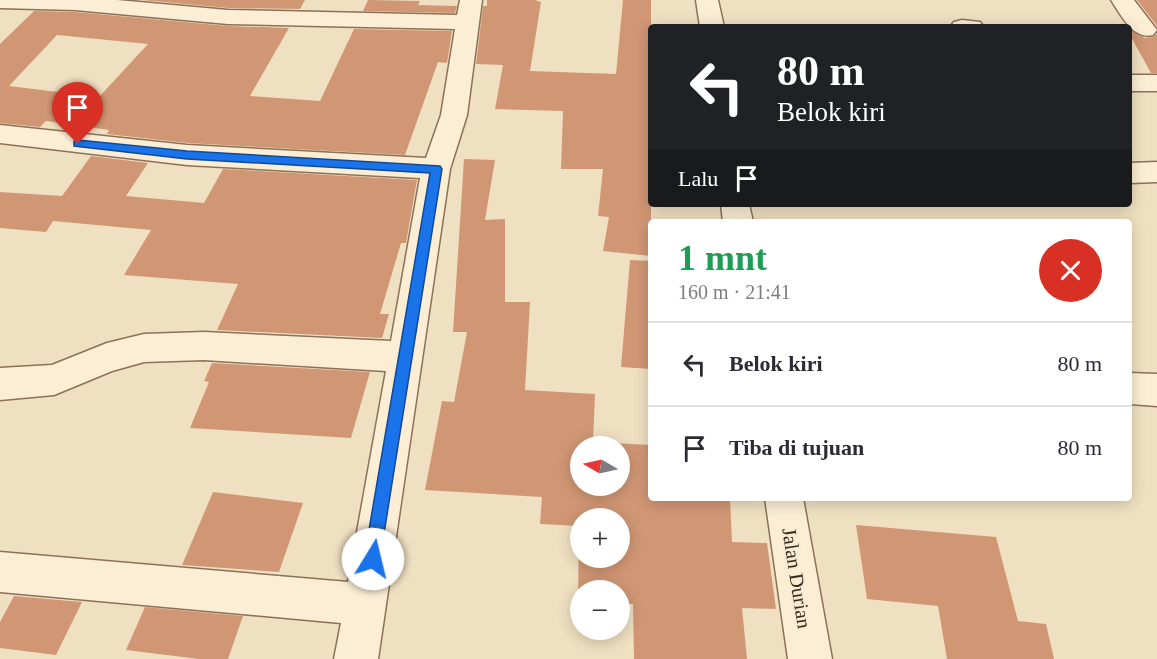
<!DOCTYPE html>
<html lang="id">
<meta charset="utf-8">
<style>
body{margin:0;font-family:"Times New Roman",serif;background:#f2f2f3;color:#2b2b33;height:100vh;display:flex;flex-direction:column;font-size:22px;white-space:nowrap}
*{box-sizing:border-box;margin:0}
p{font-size:20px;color:#7c7c81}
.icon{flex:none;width:33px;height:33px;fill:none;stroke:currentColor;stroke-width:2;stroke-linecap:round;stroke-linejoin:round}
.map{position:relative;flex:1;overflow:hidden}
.sheet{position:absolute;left:648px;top:219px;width:484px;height:282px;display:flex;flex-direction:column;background:#fff;border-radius:6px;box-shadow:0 3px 15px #0003}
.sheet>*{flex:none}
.top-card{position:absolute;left:648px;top:24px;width:484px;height:183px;border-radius:6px;box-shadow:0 3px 15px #0003;background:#202124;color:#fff;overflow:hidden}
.needle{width:39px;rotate:279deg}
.fabs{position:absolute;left:570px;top:436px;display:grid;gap:12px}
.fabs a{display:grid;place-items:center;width:60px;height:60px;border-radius:50%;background:#fff;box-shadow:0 3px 15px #0003;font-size:30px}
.pin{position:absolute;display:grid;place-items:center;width:51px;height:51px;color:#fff;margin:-62px -26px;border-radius:50% 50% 50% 0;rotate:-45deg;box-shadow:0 0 6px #0007}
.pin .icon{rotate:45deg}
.me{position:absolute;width:66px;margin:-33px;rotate:9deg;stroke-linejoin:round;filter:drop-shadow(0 0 4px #0008)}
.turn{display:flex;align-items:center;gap:21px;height:126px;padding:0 30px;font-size:27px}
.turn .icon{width:78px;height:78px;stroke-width:2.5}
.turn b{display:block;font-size:42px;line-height:51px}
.then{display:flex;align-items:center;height:57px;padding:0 30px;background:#0003;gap:12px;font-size:22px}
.round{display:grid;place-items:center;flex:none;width:63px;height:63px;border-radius:32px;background:#f2f2f3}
.overview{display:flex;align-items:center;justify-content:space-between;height:102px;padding:0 30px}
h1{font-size:36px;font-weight:600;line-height:45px;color:#1e9e55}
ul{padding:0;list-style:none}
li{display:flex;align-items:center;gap:18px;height:84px;padding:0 30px;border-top:2px solid #e1e1e2}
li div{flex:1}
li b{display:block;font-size:22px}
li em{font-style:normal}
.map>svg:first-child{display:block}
.building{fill:#d19775;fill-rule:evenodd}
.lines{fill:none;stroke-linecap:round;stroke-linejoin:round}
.minor-casing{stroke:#8b7158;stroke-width:3}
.minor{fill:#fbeed5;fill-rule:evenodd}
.route{fill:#1a73e8;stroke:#114b97;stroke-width:1.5}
.labels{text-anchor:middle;stroke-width:4.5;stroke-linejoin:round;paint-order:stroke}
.near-street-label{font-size:20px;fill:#3a2a1d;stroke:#f7ebd2}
</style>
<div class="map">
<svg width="1157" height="659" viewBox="0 0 1157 659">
<rect width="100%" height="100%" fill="#f0e0c2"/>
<g class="building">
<path d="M142 0H305L300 9 228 8Z"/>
<path d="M368 0 420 1 418 5 457 6 455 13 363 11Z"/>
<path d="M487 0H535L541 2 530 71 616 74 623 0H651V256L603 251 609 217 598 216 603 169H561L563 111 495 109 503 65 476 64 483 6H487Z"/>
<path d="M1137 0H1157V26Z"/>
<path d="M34 11 75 12 228 26 289 28 250 96 320 101 354 29 452 31 447 63 438 62 405 155 187 143 107 134 109 130 46 121 40 127 0 123V44ZM57 35 148 44 99 97 9 86Z"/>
<path d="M1130 29 1145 38 1153 37 1157 34V73H1151L1130 35Z"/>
<path d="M91 156 148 163 126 196 204 203 223 169 417 180 406 243H401L380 314H389L382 338 217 330 238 284 124 275 151 230 53 221 46 232 0 228V192L62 196Z"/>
<path d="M464 159 495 160 485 220 505 219V302H530L525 390 595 394 593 442 651 445V498H730L732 542 767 543 776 609 742 608 747 659H634L633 604H620V591H580V604H578L579 526 540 524 542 497 425 490 442 401 454 402 467 332H453ZM580 447H620V486H580ZM580 519H620V558H580Z"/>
<path d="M630 260 651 261V369L621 367Z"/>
<path d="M212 363 370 372 351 438 190 428 209 382 204 381Z"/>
<path d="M213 492 303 503 279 572 182 565Z"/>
<path d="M856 525 996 537 1018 621 1046 624 1054 659H947L938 606 867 599Z"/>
<path d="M14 596 82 602 56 655 0 648V622Z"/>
<path d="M145 607 243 616 228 659H199L126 650Z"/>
</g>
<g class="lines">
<g class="minor-casing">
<g id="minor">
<path d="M0 0H117L228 10 457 15 460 0H482L467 115 450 169 378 659H334L341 623 0 592V552L348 582 386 371 204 360 144 362 112 371 54 395 0 400V368L52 365 107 343 144 334 204 332 391 341 420 178 187 165 0 143V125L187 145 426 158 441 115 455 29 228 24 75 10 0 8Z"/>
<path d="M696 0H718L724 27H700Z"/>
<path d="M1111 0H1134L1157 30 1153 35C1133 40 1121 15 1111 0Z"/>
<path d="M962 20 980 22 984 27H950L954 22Z"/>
<rect x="1130" y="75" width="27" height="16"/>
<path d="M1157 162V182L1130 183V163Z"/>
<path d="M721 204H749L753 222H723Z"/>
<path d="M1130 373 1157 374V406L1130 404Z"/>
<path d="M765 498H803L832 659H788Z"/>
</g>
</g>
<use href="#minor" class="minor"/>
</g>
<path class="route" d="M78 140 187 151 440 166 442 169 379 565 373 567 367 565 364 559 430 173 187 159 74 146V141Z"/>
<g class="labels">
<g class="near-street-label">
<text transform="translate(797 578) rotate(81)" y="7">Jalan Durian</text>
</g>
</g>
</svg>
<div class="fabs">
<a><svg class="needle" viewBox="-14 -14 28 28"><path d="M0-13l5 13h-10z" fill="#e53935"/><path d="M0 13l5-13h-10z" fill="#7c7c81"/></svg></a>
<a>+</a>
<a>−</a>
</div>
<div class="pin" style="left:78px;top:144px;background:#d93025"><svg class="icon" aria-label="arrive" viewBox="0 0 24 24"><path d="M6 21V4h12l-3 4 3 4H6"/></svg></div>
<svg class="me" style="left:373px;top:559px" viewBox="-20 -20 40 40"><circle r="19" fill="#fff"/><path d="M0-13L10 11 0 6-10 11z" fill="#1a73e8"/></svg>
<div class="top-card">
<div class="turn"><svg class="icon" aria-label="left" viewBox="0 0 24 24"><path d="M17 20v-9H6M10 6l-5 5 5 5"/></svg><div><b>80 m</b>Belok kiri</div></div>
<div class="then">Lalu<svg class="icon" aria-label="arrive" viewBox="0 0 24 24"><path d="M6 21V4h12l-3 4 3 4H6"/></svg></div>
</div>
<section class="sheet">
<div class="overview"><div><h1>1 mnt</h1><p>160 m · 21:41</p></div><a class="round" style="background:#d93025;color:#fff"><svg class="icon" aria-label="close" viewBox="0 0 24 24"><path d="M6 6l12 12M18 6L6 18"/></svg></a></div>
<ul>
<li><svg class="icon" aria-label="left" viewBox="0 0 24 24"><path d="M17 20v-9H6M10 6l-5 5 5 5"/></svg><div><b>Belok kiri</b></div><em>80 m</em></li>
<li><svg class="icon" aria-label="arrive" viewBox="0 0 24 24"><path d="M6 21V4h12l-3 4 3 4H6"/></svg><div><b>Tiba di tujuan</b></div><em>80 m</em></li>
</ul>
</section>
</div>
